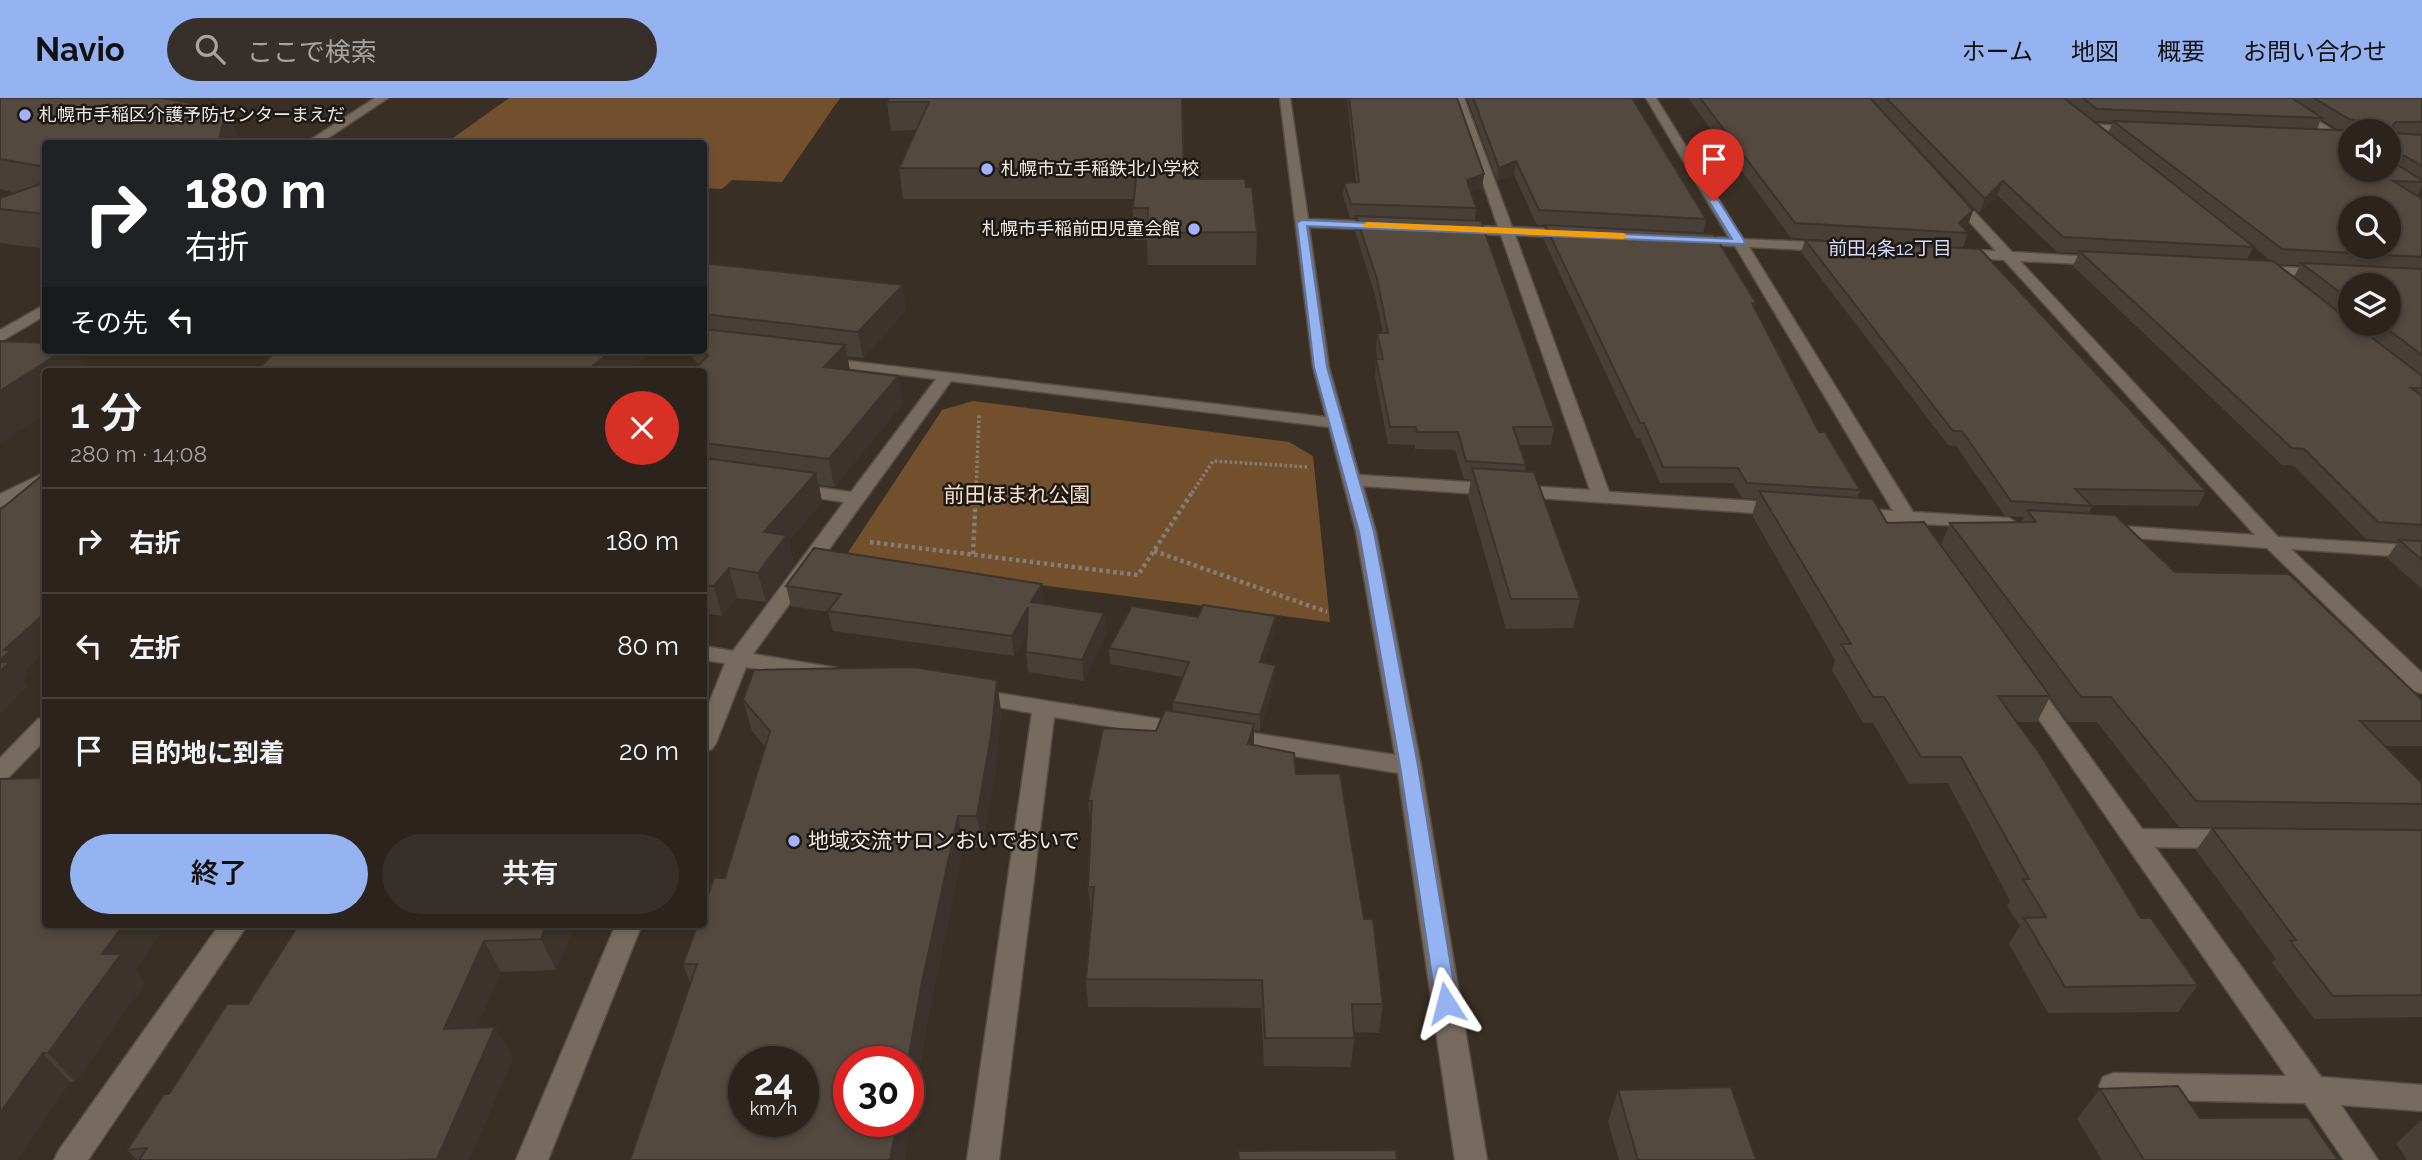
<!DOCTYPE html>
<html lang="ja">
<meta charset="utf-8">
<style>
body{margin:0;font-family:Raleway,"Noto Sans JP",sans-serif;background:#372f29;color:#f1f3f6;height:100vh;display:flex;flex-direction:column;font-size:26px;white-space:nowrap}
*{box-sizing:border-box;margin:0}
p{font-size:23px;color:#a6a4a3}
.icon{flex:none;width:38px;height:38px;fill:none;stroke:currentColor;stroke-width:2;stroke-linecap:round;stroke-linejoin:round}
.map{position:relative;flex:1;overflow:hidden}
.drawer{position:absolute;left:42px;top:270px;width:665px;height:560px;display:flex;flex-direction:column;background:#2b231c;border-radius:7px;box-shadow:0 4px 10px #0003,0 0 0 2px #47403b}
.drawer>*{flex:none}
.hud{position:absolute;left:42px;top:42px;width:665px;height:214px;border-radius:7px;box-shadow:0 4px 10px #0003,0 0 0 2px #47403b;background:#202124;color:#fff;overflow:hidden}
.fabs{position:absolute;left:2338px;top:21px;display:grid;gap:14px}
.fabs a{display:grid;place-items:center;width:63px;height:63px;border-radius:50%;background:#2b231c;box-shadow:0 4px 10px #0003,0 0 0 2px #47403b;font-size:35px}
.speed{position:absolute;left:728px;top:948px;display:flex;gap:14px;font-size:35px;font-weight:700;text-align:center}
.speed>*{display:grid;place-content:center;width:91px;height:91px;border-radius:50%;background:#2b231c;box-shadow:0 4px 10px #0003,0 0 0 2px #47403b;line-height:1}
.speed small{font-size:18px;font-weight:400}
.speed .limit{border:10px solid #d22;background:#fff;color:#111}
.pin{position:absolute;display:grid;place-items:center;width:60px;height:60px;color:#fff;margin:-72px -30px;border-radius:50% 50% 50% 0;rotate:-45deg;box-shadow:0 0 7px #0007}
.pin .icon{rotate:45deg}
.me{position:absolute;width:77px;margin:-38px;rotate:351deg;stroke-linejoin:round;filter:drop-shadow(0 0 5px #0008)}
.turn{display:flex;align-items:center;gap:24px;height:147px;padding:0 28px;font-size:32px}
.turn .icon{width:91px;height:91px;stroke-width:2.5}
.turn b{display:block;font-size:49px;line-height:60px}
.then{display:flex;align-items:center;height:66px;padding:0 28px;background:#0003;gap:14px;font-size:26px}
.round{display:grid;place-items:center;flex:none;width:74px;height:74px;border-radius:37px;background:#372f29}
.summary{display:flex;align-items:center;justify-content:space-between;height:119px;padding:0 28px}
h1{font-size:42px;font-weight:600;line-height:52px}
.button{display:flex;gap:14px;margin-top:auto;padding:14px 28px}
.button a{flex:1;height:80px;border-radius:42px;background:#95b2f1;color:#111;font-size:28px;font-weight:600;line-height:80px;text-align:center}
.button a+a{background:#372f29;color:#f1f3f6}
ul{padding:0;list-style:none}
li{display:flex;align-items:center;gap:21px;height:105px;padding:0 28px;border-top:2px solid #47403b}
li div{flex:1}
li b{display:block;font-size:26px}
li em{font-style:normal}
header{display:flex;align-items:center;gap:42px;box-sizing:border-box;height:98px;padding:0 35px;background:#95b2f1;color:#111}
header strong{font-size:33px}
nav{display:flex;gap:38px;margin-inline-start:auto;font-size:24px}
.search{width:490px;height:63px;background:#372f29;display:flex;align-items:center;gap:18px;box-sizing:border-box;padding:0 24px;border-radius:38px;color:#a6a4a3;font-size:26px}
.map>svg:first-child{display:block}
.green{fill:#72502e}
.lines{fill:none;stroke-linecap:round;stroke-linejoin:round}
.lane-casing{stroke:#564e46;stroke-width:3}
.street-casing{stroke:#564e46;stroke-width:3}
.secondary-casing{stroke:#564e46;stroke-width:3}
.path-far1{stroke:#867d75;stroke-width:3.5;stroke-dasharray:2.5 2.5;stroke-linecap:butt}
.path{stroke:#867d75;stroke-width:4.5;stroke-dasharray:3.5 3.5;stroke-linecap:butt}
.lane{fill:#776b60;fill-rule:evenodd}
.street{fill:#776b60;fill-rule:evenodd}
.secondary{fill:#776b60;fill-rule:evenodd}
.wall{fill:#483f36;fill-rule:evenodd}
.shaded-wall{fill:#3b332c}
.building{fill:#54493f;stroke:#3b332c;stroke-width:2;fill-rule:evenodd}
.route{fill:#95b2f1;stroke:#61749d;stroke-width:2}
.slow{fill:#f59e0b}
.poi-dot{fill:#a4b2fc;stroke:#1d1814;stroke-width:2.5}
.labels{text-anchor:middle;stroke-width:5;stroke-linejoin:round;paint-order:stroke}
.far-poi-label{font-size:18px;fill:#f1eae4;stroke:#1d1814;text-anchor:start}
.far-neighbourhood-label{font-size:19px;fill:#d6dcf9;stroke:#1d1814}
.park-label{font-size:21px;fill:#f6dec7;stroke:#1d1814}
.poi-label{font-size:21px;fill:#f1eae4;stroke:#1d1814;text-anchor:start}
</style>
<header>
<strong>Navio</strong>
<div class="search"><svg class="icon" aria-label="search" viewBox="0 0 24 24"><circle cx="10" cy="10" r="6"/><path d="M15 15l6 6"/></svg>ここで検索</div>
<nav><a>ホーム</a><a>地図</a><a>概要</a><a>お問い合わせ</a></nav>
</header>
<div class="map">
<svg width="2422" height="1062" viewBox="0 0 2422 1062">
<rect width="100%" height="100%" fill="#392f25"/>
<g class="green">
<path d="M509 0H840L782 84 732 82 722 91 704 90V46L446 45Z"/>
<path d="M973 303 1289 344 1313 358 1330 524 843 462 942 312Z"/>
</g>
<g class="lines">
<g class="lane-casing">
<path id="lane" d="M2136 731 2232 732 2241 734 2245 741 2241 748 2232 750 2136 749 2127 747 2123 740 2127 733Z"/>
</g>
<g class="street-casing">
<g id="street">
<path d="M1280 0H1290L1308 121 1384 124 1391 128 1384 132 1309 129 1329 269 1359 377 1590 392 1501 137 1458 135 1451 131 1458 127 1498 129 1454 0H1464L1512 129 1573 132 1580 136 1573 140 1515 137 1609 394 1783 405 1792 411 1783 417 1363 388 1376 434 1421 668 1487 1062H1455L1398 675 1227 647 1219 645 1215 639 1219 633 1227 631 1395 657 1356 434 1329 329 951 283 753 556 837 570 840 575 837 580 829 582 746 569 716 645 712 651 704 653V618L725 565 704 562V548L733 553 844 404 792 396 783 391 792 386 851 394 936 281 820 267 812 262 814 259 1326 319 1313 269Z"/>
<path d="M1646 0H1656L1743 141 1831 145 1838 149 1831 153 1749 149 1913 414 2009 420 2018 426 2016 430 1921 426 1936 446 1926 452 1919 450 1901 425 1850 420 1848 416 1857 410 1893 413 1735 148 1692 146 1685 142 1692 138 1729 140Z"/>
<path d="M2270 0H2282L2350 43V51Z"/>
<path d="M2088 26 2139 29 2145 32 2139 35 2084 31 2082 29Z"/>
<path d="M1952 93 1956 94 2012 154 2109 160V166L2104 167 2020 163 2278 439 2422 448V460L2291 451 2422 575V595L2414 593 2267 450 2097 437 2094 433 2104 427 2255 437 2004 162 1953 158 1951 155 1958 151 1996 153 1948 100V94Z"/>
<path d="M2258 168 2324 171 2331 175 2324 179 2253 175V169Z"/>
<path d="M46 374V386L0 409V396Z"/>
<path d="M2028 582 2036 584 2321 979 2422 987V1013L2341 1007 2378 1062H2344L2305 1005 2114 1001 2103 997 2099 988 2103 979 2114 975 2286 978 2020 594 2017 589 2020 584Z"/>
<path d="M972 591 1185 625 1193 627 1196 633 1193 639 1185 641 1054 619 999 1062H967L1032 615 964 603 961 598 964 593Z"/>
<path d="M46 619V641L8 680 0 682V660L38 621Z"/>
<path d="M220 826H248L88 1062H54L59 1052Z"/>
<path d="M616 826H642L548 1062H516Z"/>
</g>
</g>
<g class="secondary-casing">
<g id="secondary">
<path d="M375 0H388L319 46H304Z"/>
<path d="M46 206V217L0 244V232Z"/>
</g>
</g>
<g class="path-far1">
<path d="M976 395 979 316"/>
<path d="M1192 395 1213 363 1308 369"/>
</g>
<g class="path">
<path d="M870 444 1138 477 1193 393"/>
<path d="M1154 453 1327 514"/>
<path d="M973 456 976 393"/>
</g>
<use href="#lane" class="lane"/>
<use href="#street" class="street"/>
<use href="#secondary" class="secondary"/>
</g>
<g class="wall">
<path d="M0 0 241 43 46 46V151L0 145V100L15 95 0 91Z"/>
<path d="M1182 0 1184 81 1246 89 1257 134 1256 167H1148L1147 142H1134L1133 110 1134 101H903L899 70 916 32 891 33 887 4Z"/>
<path d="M1347 0H1457L1484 76 1482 90 1471 94 1476 110 1475 122 1554 329 1551 347H1519L1526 367 1525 373 1580 501 1573 530 1506 531 1468 398 1471 382 1464 381 1455 352 1415 351V347L1388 346 1375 278 1376 261H1378L1376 252 1377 235H1383L1375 197 1355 133 1356 120H1350L1343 98 1344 85 1356 84Z"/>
<path d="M1467 0H1643L1635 5 1706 121 1703 136 1756 205 1754 210 1819 334 1860 392 1857 400 1887 425 1941 447 1950 425 2022 424 2024 419 2005 418 1956 348 1948 347 1801 154 1805 142 2206 393 2198 408 2091 407 2092 408 2089 416 2175 474 2422 602V648H2385L2422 685V732L2179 729 2097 624H2068L2050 599 2037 624H2017L2141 820 2198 887 2178 914 2048 915 2009 846 2020 828 2007 808 2010 803 1948 685 1909 686 1873 625H1863L1832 572 1835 562 1752 417 1757 401 1742 400 1733 385H1660L1640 340H1636L1543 140 1545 127H1537L1514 77 1497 83Z"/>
<path d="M1688 0H1870L1973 112 1968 127 1964 130 1968 135 1963 150 1791 140Z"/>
<path d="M1870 0H2422V89L2417 98 2422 101V491L2387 460 2398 444 2366 441 2294 368 2282 367 2073 168 2079 155 2057 154 1997 97 1979 115ZM2321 21 2338 32 2317 31ZM2094 23 2113 24 2108 35ZM2253 149 2256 151 2271 163 2247 162ZM2276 166 2300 167 2294 179ZM2350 187 2389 226H2350Z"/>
<path d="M704 165 906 212 863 260 847 258 850 272 898 278 903 305 834 389 819 387 822 404 789 443 794 466 766 504 737 500 722 518 704 515V273L686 252H704Z"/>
<path d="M786 488 1044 506 1104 515 1106 536 1084 583 1028 574 1026 554 1027 536 1014 558 833 533 828 514 791 508Z"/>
<path d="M1275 534 1264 565 1276 567 1275 582 1260 633 1254 632V647L1296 676 1364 821 1383 906 1379 935 1354 934V940L1351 969 1264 968 1261 910 1088 909 1086 881 1091 818 1088 789 1091 731 1088 703 1156 633 1173 613V604L1183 579 1110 566 1109 550Z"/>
<path d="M743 602 1001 613 996 670 982 750H963L928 921 904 1062H630L690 885 683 866 725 780 765 649 752 633Z"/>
<path d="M0 681 135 873 145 885 75 984H70L17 1062H0Z"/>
<path d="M2212 730 2422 732V919L2314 921 2272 865 2276 861 2196 752Z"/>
<path d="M299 826H575L556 872 501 874 476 930 495 929 513 960 469 1062H137L127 1052 169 996 248 906Z"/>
<path d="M2100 991 2200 1020 2338 1062H2102L2077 1021Z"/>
<path d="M1618 992 1756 1062H1619L1608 1023Z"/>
<path d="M2420 1023H2422V1062H2407L2396 1046Z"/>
</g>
<g class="shaded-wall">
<path d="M1630 0H1643L1628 10Z"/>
<path d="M226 11 241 43V46H218Z"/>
<path d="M2396 53 2389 66V56Z"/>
<path d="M1516 63 1514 77 1497 83 1499 70Z"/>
<path d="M1484 76 1482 90 1465 96 1467 82Z"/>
<path d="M2003 83 1997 97 1979 115 1985 101Z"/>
<path d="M1973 112 1968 127 1960 134 1959 125Z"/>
<path d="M903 187 906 212 863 260 858 234Z"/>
<path d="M845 247 850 273 824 269Z"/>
<path d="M64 252H76L88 273H46V315L0 347V293Z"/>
<path d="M613 252H654L628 273H586Z"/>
<path d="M898 278 903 305 834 389 829 361Z"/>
<path d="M816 375 822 404 789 443 794 466 766 504 758 475 764 434Z"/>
<path d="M729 470 737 500 722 518 714 488Z"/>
<path d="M1042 486 1044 506 1031 504Z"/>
<path d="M1028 509 1031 529 1014 558 1012 538Z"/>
<path d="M46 514V553L26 572 28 576 22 582 27 588 0 616V562L4 552Z"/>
<path d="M1104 515 1106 536 1084 583 1082 562Z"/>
<path d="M1276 518 1275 534 1259 580 1260 564Z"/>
<path d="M1276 567 1275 582 1260 633V617Z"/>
<path d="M997 582 1001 613 996 670 982 750 977 718Z"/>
<path d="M1254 626V654L1248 646Z"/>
<path d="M958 718 963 750 928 921 904 1062H890L897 1024H908V964L921 889Z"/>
<path d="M124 826H168L135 873 145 885 75 984 48 955 102 856Z"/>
<path d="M547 826H575L556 872 541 841Z"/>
<path d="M484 843 501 874 463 961 444 931Z"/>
<path d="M495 929 513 960 469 1062H438L437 1061Z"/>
<path d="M43 955 70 984 17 1062H0V1015Z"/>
</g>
<g class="building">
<path d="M0 0H161L226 11 218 46H46V69L0 61Z"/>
<path d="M889 0H1182L1184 81H1245L1246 89H1252L1257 134 1147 135 1148 110H1133L1137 71 899 70 929 4H887Z"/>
<path d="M1349 0H1457L1484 76 1467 82 1476 110 1351 106 1344 85 1359 84Z"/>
<path d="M1473 0H1632L1706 121 1539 112 1516 63 1499 70Z"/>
<path d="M1700 0H1870L1973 112 1959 125 1968 135 1795 125Z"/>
<path d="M1886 0H2064L2254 149 2063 139 2003 83 1985 101Z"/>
<path d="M2083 0H2292L2322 20 2097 11Z"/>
<path d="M2314 0H2422V24H2396L2393 27 2394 35 2422 37V68L2396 53 2389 56V33H2350V72H2389V62L2422 82V84L2393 83 2422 101V159L2282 151 2113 23 2359 33V23L2349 21ZM2350 110H2389V149H2350Z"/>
<path d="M46 84V116L0 111V100Z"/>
<path d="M1356 118 1481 123 1554 329H1513L1526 367 1466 363 1458 334H1417L1416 329H1390L1376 261H1383L1377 235H1388L1377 181Z"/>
<path d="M1545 127 1714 136 1756 205H1752L1819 334H1825L1860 392 1747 385 1738 370 1663 369 1644 325H1640Z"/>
<path d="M1805 142 1980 151 2206 393 2075 391 2092 408 2011 403 1962 333H1953Z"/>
<path d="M2079 153 2273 163 2350 223V226H2354L2422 278V290H2411L2422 298V427L2378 424 2304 351 2292 350Z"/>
<path d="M704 165 903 187 858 234 704 216Z"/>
<path d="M2301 165 2422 171V257L2381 226H2389V187H2350V202Z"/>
<path d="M704 231 845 247 824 269 898 278 829 361 704 345V273H692L708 258 702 252H704Z"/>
<path d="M0 243 46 245V252H64L0 293Z"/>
<path d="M277 252H613L586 273H256Z"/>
<path d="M704 360 816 375 764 434 787 437 758 475 729 470 714 488 704 487Z"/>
<path d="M1472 370 1534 374 1580 501H1511Z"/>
<path d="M46 374V514L4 552H11L0 562V412Z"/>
<path d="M1759 393 1873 401 1887 425 1924 424 2050 598H1998L2040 656 2141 820H2151L2198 887 2065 889 2024 820 2046 819 2023 781H2029L1961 659H1921L1884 599H1873L1841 546H1851Z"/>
<path d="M2027 412 2115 417 2175 474 2289 476 2422 602V623H2360L2422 685V706L2196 703 2111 599H2081L1950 425 2036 424Z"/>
<path d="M2399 442 2422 443V462Z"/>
<path d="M814 450 1042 486 1031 504 1104 515 1082 562 1026 554 1028 509 1012 538 828 513 841 496 786 488Z"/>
<path d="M1203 507 1276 518 1260 564 1276 567 1260 617 1173 604 1189 564 1109 550 1132 508 1198 519Z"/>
<path d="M0 564H9L0 574Z"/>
<path d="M913 569 997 582 991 638 977 718H958L921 889 908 964H849V1024H897L890 1062H630L697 866H683L698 826H704V809L714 780H725L770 633 743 602 754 572ZM744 964H803V1024H744Z"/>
<path d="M1165 612 1254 626 1248 646 1294 655 1296 676 1340 675 1364 821H1373L1383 906H1352L1354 940H1265L1262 882 1086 881 1094 789H1088L1092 703H1088L1103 630 1156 633Z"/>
<path d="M46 672V826H124L102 856H121L48 955H43L0 1015V681L39 680Z"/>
<path d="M2212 730 2422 732V897L2333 898 2290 843 2296 842Z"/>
<path d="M299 826H547L541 841 484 843 444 931 495 929 437 1061 395 1062H139L147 1050 127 1052 164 996H169L227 906H248Z"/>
<path d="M2178 988 2200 1020 2308 1019 2338 1062H2144L2100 991Z"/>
<path d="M1731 989 1756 1062H1638L1618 992Z"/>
<path d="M1396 1052 1397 1062H1239L1238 1053Z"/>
</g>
<path class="route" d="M1714 100 1719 103 1745 144 1743 146 1307 128 1327 269 1374 434 1418 668 1457 905 1454 911 1446 914 1439 911 1436 905 1400 668 1359 434 1314 269 1297 125 1302 122 1732 141 1709 103Z"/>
<path class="slow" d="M1367 124 1623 135 1628 138 1623 141 1364 129 1362 127Z"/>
<g class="poi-dot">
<circle cx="25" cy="17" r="7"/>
<circle cx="987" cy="71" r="7"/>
<circle cx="1194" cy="131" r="7"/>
<circle cx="794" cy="743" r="7"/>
</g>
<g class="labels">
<g class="far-poi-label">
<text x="39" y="23">札幌市手稲区介護予防センターまえだ</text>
<text x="1001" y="77">札幌市立手稲鉄北小学校</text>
<text x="1180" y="137" text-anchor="end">札幌市手稲前田児童会館</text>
</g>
<g class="far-neighbourhood-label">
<text x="1890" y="157">前田4条12丁目</text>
</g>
<g class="park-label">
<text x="1017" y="404">前田ほまれ公園</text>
</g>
<g class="poi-label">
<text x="808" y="750">地域交流サロンおいでおいで</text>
</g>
</g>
</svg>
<div class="fabs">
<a><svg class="icon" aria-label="sound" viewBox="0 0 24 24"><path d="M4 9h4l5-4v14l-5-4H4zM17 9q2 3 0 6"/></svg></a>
<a><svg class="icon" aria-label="search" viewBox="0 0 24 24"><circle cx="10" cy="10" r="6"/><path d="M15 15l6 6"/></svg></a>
<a><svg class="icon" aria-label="layers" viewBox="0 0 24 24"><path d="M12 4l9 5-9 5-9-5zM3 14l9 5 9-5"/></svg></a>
</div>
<div class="speed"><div>24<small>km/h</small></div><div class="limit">30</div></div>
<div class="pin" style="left:1714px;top:103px;background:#d93025"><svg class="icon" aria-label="arrive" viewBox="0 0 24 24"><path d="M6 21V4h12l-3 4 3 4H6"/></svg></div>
<svg class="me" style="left:1446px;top:905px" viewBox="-20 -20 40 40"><path d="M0-17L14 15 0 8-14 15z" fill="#95b2f1" stroke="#fff" stroke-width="4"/></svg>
<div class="hud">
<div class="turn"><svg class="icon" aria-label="right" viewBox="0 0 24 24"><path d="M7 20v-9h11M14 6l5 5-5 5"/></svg><div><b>180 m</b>右折</div></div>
<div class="then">その先<svg class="icon" aria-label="left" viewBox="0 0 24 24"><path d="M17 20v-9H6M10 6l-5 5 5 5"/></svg></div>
</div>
<section class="drawer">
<div class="summary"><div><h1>1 分</h1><p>280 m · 14:08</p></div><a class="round" style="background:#d93025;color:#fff"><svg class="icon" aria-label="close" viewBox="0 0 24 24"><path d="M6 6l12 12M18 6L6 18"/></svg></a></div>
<ul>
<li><svg class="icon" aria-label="right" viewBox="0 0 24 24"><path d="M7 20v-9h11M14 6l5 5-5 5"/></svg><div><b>右折</b></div><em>180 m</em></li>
<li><svg class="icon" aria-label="left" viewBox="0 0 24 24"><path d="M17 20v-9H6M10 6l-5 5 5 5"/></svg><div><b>左折</b></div><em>80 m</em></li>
<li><svg class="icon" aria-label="arrive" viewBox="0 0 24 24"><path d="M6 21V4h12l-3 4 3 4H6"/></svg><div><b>目的地に到着</b></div><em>20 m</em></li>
</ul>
<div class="button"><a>終了</a><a>共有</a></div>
</section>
</div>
